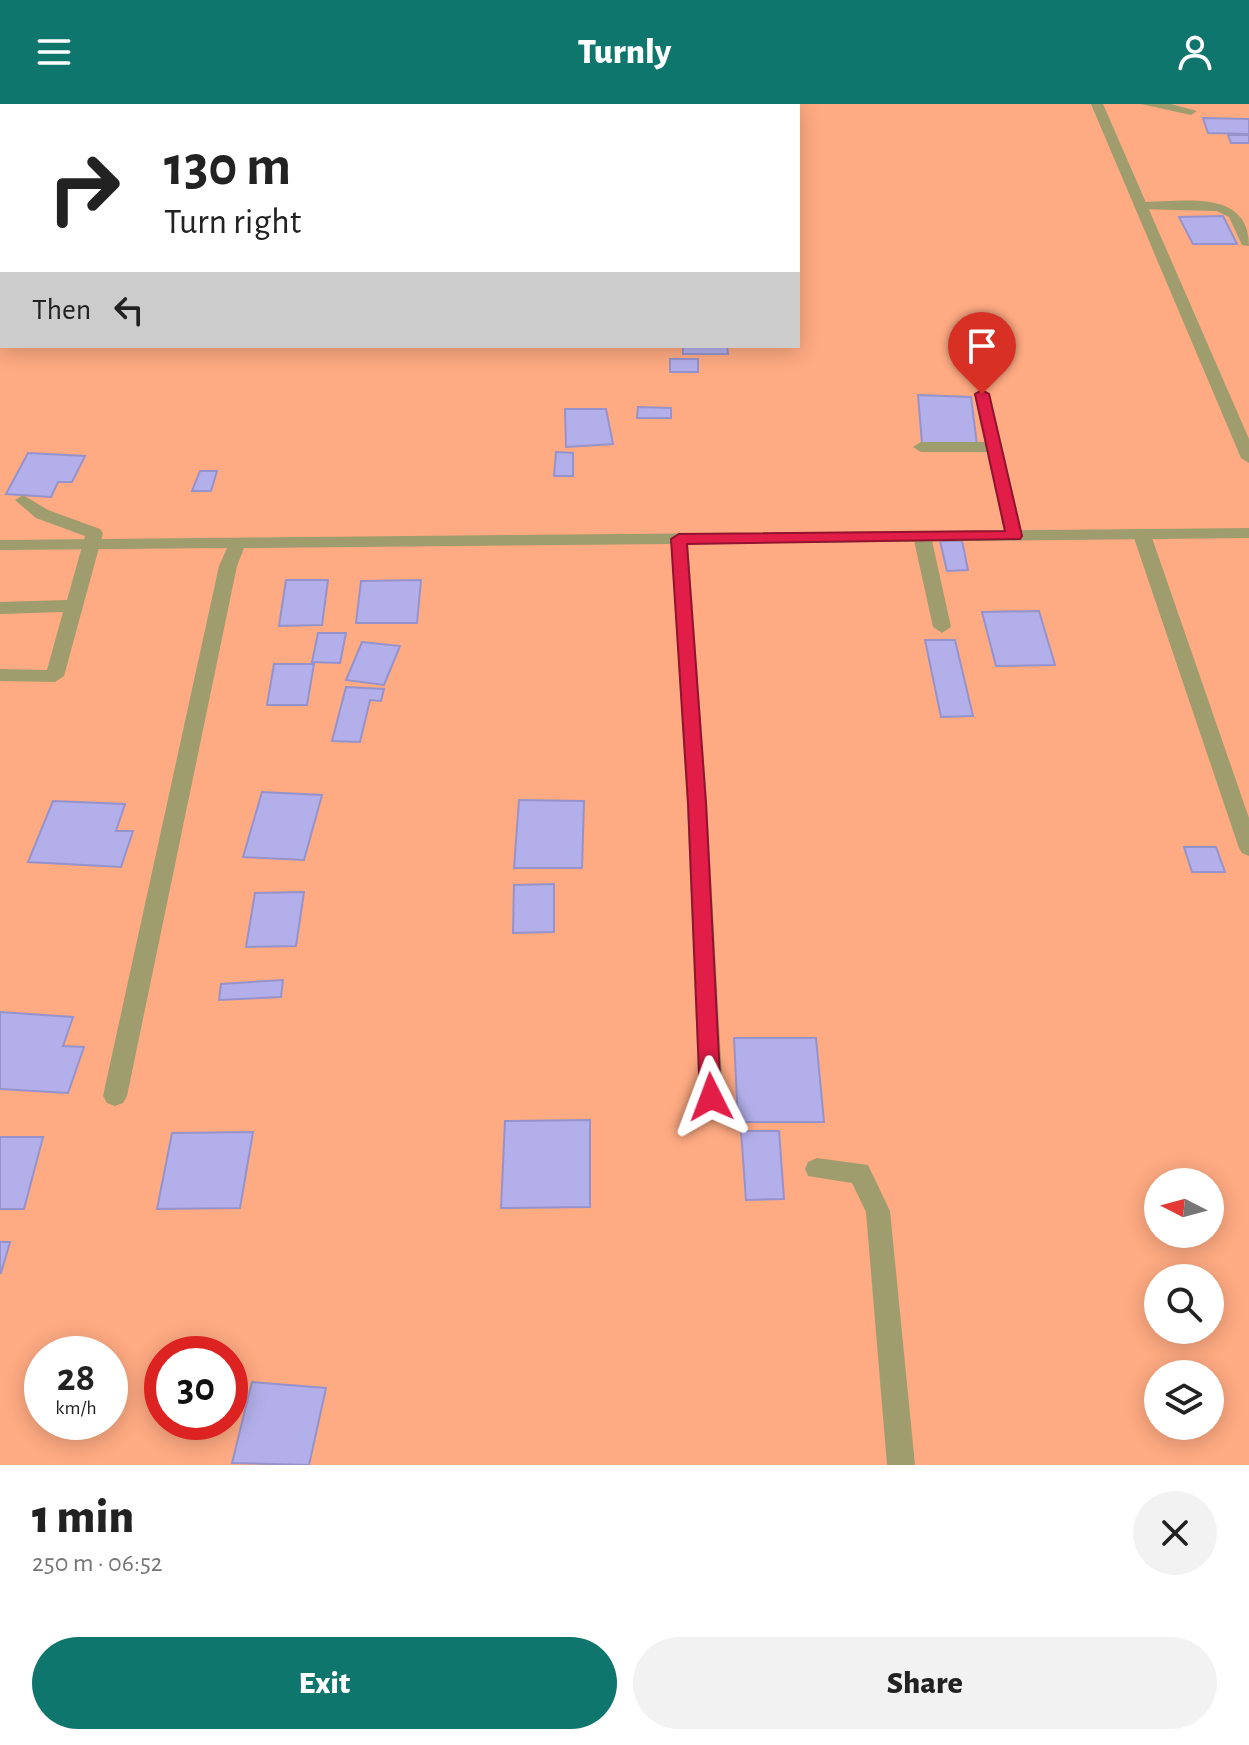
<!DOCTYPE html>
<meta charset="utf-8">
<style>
body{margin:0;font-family:"Alegreya Sans",sans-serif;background:#f2f2f2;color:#222;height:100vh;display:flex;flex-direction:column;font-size:30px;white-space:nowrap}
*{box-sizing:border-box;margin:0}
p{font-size:26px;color:#767676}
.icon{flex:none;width:44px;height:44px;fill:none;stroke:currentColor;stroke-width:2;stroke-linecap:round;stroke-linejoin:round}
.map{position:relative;height:1361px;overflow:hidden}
.panel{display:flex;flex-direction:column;background:#fff;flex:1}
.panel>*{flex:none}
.top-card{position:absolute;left:0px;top:0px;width:800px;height:244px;box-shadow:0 4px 20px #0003;background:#fff;color:#222;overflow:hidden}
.needle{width:52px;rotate:276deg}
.tools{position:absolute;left:1144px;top:1064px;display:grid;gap:16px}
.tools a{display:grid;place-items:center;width:80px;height:80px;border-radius:50%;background:#fff;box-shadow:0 4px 20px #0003;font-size:40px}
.speed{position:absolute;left:24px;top:1232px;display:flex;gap:16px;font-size:40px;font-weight:700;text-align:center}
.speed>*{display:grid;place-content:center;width:104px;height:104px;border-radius:50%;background:#fff;box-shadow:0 4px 20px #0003;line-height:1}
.speed small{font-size:20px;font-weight:400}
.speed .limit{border:12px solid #d22;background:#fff;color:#111}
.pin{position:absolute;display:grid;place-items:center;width:68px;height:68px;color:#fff;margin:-82px -34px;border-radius:50% 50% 50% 0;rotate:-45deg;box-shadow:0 0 8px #0007}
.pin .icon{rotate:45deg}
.me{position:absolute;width:88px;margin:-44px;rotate:357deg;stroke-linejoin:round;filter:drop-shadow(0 0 6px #0008)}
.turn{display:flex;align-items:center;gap:28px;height:168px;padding:0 32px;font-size:36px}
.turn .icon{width:104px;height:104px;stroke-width:2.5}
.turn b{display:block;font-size:56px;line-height:68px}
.then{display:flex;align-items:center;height:76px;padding:0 32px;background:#0003;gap:16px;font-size:30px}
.round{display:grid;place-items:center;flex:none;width:84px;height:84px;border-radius:42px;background:#f2f2f2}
.summary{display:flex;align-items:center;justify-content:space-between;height:136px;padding:0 32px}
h1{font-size:48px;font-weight:800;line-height:60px}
.cta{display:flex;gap:16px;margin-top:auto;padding:16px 32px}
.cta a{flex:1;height:92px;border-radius:48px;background:#0f766e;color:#fff;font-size:32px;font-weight:800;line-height:92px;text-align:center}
.cta a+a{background:#f2f2f2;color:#222}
header{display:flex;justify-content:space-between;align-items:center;height:104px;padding:0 32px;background:#0f766e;color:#fff;font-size:36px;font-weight:800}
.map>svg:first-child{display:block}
.green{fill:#feaa82;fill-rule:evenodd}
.building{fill:#b2afea;stroke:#9693cc;stroke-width:2}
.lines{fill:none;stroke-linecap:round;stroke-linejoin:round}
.lane{fill:#9f9d6e;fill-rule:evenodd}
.street{fill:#9f9d6e;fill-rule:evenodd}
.route{fill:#e11d48;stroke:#92132f;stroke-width:2}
</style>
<header><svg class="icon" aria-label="menu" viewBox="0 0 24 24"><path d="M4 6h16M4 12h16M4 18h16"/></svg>Turnly<svg class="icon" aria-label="person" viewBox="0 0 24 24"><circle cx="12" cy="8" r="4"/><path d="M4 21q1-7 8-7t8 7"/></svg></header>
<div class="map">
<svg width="1249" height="1361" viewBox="0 0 1249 1361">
<rect width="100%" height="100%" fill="#e8e8f5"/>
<path class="green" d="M0 0H1249V1361H0ZM2 2H798V242H2ZM1158 1078H1210V1130H1158ZM1158 1174H1210V1226H1158ZM42 1250H110V1318H42ZM162 1250H230V1318H162ZM1158 1270H1210V1322H1158Z"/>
<g class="building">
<path d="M1203 14 1249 15V30L1208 29Z"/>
<path d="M1228 31H1249V39H1231Z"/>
<path d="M1223 112 1237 140H1193L1179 113Z"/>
<path d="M683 242H727L728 250H683Z"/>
<rect x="670" y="255" width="28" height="13"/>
<path d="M918 291 971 293 977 341 922 339Z"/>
<path d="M638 303 671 304V314H637Z"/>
<path d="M565 305H606L613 340 566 343Z"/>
<path d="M556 348 573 349V372H554Z"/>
<path d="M28 349 85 352 72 378H58L51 393 6 390Z"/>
<path d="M200 367H217L211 387H192Z"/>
<path d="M940 437H962L968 466 947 467Z"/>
<path d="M286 476H328L322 521 279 522Z"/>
<path d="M421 476 417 519H356L361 477Z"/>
<path d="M1039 507 1055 561 996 562 982 508Z"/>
<path d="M318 529H346L340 559 312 558Z"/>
<path d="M925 536H955L973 612 941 613Z"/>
<path d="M362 538 400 542 384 581 346 576Z"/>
<path d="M274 560H314L307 601H267Z"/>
<path d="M346 583 384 585 381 597 370 596 360 638 332 637Z"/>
<path d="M262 688 322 691 304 756 243 753Z"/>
<path d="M519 696 584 697 582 764H514Z"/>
<path d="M53 697 125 700 116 727H133L121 763 28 758Z"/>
<path d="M1184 743H1216L1225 768H1192Z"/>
<path d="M554 780V828L513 829 514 781Z"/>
<path d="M304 788 296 842 246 843 255 789Z"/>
<path d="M283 876 281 893 219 896 221 880Z"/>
<path d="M0 908 73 913 63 942 84 943 68 989 0 985Z"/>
<path d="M734 934H816L824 1018H738Z"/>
<path d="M590 1016V1103L501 1104 505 1017Z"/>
<path d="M741 1027H779L784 1095 746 1096Z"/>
<path d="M253 1028 240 1104 157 1105 172 1029Z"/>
<path d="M0 1033H43L24 1105H0Z"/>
<path d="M0 1138H10L1 1169H0Z"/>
<path d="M252 1278 326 1284 309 1361 232 1359Z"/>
</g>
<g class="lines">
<g class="lane">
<path d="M491 0H506L507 2H492Z"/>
<path d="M1141 0H1171L1197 7 1191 11Z"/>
<path d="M1142 98C1183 98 1249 84 1249 142L1242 141 1229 113 1217 107 1137 105 1135 102Z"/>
<path d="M982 285 990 290 1023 432 1014 437 1005 432 987 348H921L913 343 921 338H985L974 290Z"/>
<path d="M23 391 48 406 100 425 103 429 64 572 55 578 0 577V565L47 566 63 508 0 510V498L67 496 85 432 36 414 15 396Z"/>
<path d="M1142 426 1151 431 1249 714V752L1242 749 1239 744 1133 431Z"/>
<path d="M922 427 931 432 951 523 942 529 933 523 913 432Z"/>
<path d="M817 1054 868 1061 890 1107 915 1361H887L866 1108 852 1079 808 1072 805 1065 808 1058Z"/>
</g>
<g class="street">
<path d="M1091 0H1103L1249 335V359L1241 354Z"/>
<path d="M1249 424V434L688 440 707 699 723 993 719 1000 711 1003 703 1000 699 993 687 699 671 440 244 444 237 462 127 992 123 999 115 1002 107 999 103 992 219 462 227 444 0 446V436Z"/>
</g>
</g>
<path class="route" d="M982 286 989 290 1022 432 1020 435 687 440 706 699 721 993 718 1000 711 1002 703 1000 700 993 688 699 671 435 679 430 1005 427 975 290Z"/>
</svg>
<div class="tools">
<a><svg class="needle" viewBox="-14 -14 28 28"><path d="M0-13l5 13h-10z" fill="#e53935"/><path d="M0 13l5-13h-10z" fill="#767676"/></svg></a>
<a><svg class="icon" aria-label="search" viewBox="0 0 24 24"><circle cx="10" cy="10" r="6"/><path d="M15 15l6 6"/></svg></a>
<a><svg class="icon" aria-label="layers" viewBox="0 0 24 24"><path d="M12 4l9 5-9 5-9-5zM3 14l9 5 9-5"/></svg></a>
</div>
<div class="speed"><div>28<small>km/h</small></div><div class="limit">30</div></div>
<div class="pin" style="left:982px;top:290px;background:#d93025"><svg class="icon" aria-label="arrive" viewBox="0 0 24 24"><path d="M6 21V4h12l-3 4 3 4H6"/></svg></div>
<svg class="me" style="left:711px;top:993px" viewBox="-20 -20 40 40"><path d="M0-17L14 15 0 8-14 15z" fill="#e11d48" stroke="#fff" stroke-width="4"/></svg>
<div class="top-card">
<div class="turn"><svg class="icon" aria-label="right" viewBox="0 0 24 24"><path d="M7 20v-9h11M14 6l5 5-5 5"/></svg><div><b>130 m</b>Turn right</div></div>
<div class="then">Then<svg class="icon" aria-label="left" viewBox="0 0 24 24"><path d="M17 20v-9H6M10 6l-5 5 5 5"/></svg></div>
</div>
</div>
<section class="panel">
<div class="summary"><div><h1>1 min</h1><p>250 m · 06:52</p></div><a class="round"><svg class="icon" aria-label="close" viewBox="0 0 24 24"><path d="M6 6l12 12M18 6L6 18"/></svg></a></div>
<div class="cta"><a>Exit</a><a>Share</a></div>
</section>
